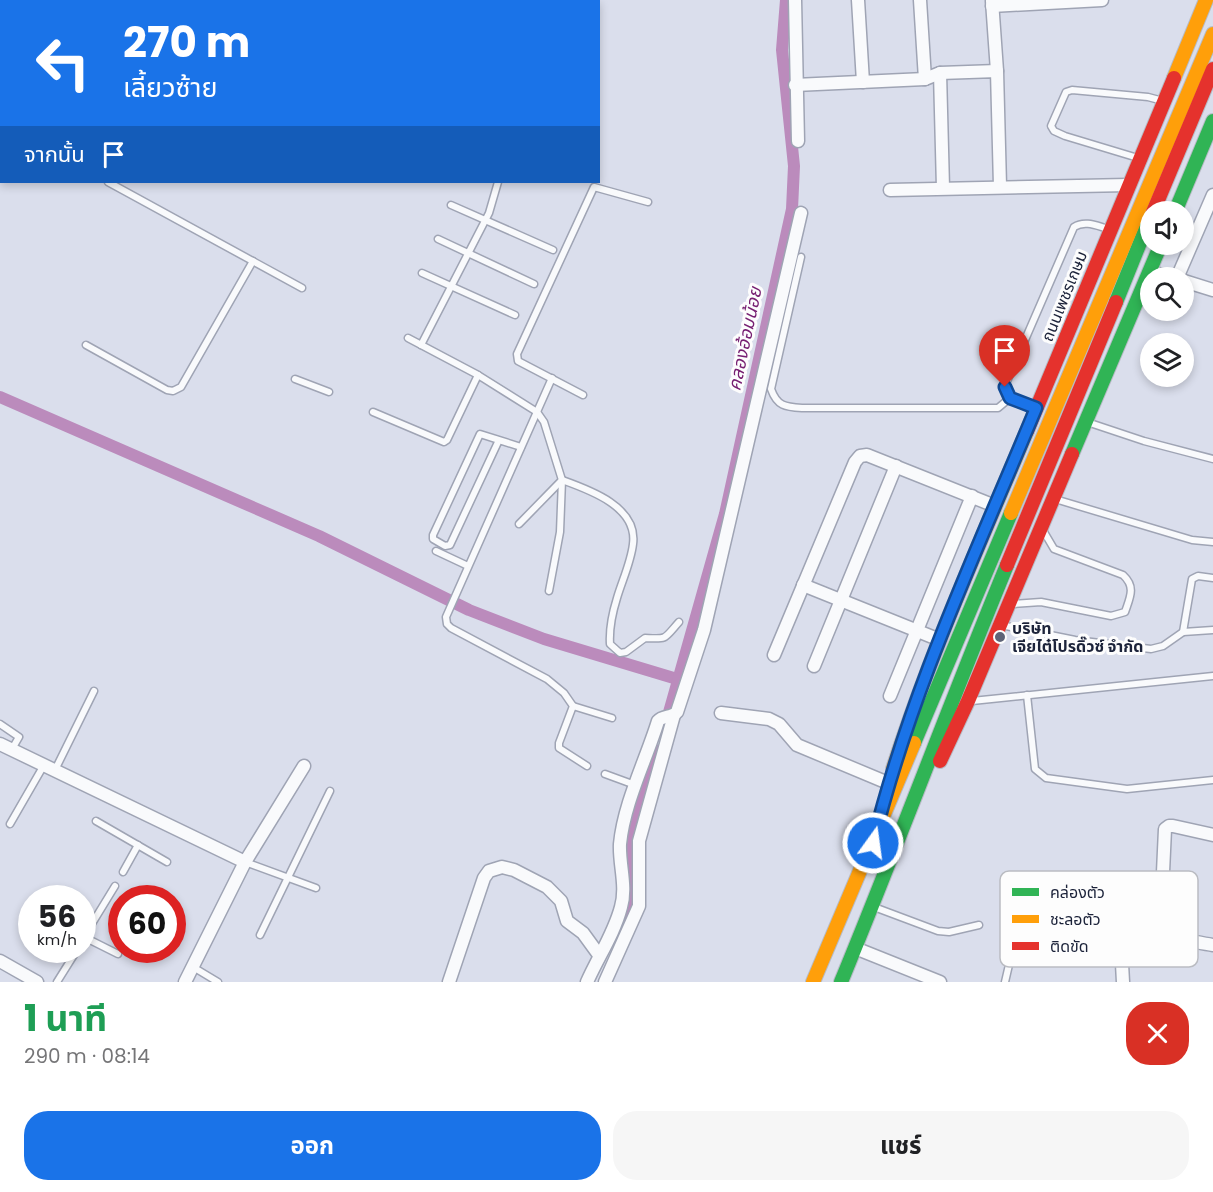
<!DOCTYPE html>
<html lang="th">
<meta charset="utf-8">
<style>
body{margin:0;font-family:Poppins,"Noto Sans Thai",sans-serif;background:#f6f6f6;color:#202124;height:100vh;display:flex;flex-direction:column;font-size:22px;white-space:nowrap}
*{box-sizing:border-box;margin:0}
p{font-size:20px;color:#757577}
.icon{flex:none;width:33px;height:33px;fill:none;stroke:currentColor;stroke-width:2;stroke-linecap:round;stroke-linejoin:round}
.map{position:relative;height:982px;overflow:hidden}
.sheet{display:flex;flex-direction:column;background:#fff;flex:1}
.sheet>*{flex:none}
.guide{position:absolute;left:0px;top:0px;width:600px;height:183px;box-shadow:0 3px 9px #0003;background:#1a73e8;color:#fff;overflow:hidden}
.tools{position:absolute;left:1140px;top:201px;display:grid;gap:12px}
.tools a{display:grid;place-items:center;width:54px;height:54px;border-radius:50%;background:#fff;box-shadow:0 3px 9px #0003;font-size:30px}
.speed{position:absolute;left:18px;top:885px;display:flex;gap:12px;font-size:30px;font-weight:700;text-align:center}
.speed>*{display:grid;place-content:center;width:78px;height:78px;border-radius:50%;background:#fff;box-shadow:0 3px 9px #0003;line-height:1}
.speed small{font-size:15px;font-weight:400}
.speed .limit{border:9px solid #d22;background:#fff;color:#111}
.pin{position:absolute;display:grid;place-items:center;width:51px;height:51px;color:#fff;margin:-62px -26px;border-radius:50% 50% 50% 0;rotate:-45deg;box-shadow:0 0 6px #0007}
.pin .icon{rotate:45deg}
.me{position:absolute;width:66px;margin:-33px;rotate:14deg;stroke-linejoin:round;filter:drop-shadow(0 0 4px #0008)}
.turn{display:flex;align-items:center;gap:21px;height:126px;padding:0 24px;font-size:27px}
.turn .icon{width:78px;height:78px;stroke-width:2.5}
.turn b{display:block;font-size:42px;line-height:51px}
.then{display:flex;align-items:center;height:57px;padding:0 24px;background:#0003;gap:12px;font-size:22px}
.round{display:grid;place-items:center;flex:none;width:63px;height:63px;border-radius:24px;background:#f6f6f6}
.summary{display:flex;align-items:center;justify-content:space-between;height:102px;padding:0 24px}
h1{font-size:36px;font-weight:700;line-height:45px;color:#1e9e55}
.primary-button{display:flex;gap:12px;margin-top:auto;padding:12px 24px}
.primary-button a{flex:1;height:69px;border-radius:24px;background:#1a73e8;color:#fff;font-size:24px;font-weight:700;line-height:69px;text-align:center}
.primary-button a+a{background:#f6f6f6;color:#202124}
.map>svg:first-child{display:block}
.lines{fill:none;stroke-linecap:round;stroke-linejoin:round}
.canal{stroke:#bb8bbc;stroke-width:12}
.lane-casing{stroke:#9fa4b4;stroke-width:9}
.street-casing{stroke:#9fa4b4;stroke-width:15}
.fast-casing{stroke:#b7bbc5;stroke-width:16}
.slow-casing{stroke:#b7bbc5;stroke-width:16}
.jam-casing{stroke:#b7bbc5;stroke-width:16}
.lane{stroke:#f9fafc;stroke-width:6}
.street{stroke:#f9fafc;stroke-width:12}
.fast{stroke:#30b455;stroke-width:14}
.slow{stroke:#ff9f0a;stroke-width:14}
.jam{stroke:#e5322d;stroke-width:14}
.route-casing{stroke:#114b97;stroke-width:15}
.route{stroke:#1a73e8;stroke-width:10}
.poi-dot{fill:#5e6478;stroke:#fdfdfd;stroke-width:2}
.labels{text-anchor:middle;stroke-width:6;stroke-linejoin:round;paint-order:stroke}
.street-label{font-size:16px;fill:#1c233a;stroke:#fdfdfd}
.poi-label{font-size:16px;font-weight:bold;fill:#1c233a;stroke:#fdfdfd;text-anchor:start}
.water-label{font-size:18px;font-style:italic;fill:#772072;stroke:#fdfdfd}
.key{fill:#fdfdfd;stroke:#babcc2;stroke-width:1.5}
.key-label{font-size:16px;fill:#1c233a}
</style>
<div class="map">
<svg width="1213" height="982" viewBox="0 0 1213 982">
<rect width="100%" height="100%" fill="#dadeec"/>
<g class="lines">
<g class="canal">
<path d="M0 397 319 536 469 610 544 639 677 679"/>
<path d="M666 723 725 514 792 209 794 166 782 50 786 0"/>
<path d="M619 937 633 898 632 833 658 751"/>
</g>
<g class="lane-casing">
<g id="lane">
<path d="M235 2 236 0"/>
<path d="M396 2 397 0"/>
<path d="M1138 158 1065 136 1054 131 1051 126 1066 92 1072 90 1148 97 1163 101"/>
<path d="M108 182 302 288"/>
<path d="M451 205 553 250"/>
<path d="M438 239 534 284"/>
<path d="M801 257 771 389C777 406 785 407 802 408H998L1010 398"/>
<path d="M422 273 515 315"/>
<path d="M408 338 478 375 537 412 544 422 562 480 560 532 549 591"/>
<path d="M86 345 167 390 173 391 181 387 253 261"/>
<path d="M421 345 489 213 498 182"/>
<path d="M552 378 446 617 447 624 451 628 547 679 564 693 573 706 559 743V748L587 766"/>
<path d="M295 379 329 392"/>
<path d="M583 395 518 361 517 354 594 187 648 202"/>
<path d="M1035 408 1010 398 1005 386 1074 227C1085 220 1097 226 1109 229"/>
<path d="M373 412 444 442 447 440 478 375"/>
<path d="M1087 422 1144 441 1213 459"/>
<path d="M499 440 450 545 445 546 433 539V535L480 434 521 447"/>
<path d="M1055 499 1192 540 1213 542"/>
<path d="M519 524 562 480C590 490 638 507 633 544 631 562 622 581 617 598 612 614 609 628 610 644L620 653 626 652 645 638C668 639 663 640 679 622"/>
<path d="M436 551 468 566"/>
<path d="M1013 604 1041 602 1111 616 1125 612C1130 597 1136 587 1123 575L1054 549 1044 532"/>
<path d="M1001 625 1075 640 1151 649 1163 646 1183 632 1213 630"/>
<path d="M1183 632 1192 579 1198 576 1213 578"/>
<path d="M1027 695 1035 769 1046 778 1127 789 1213 780"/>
<path d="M972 701 1213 676"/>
<path d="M573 706 612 718"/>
<path d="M0 724 19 737 12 749"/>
<path d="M55 770 94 691"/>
<path d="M605 774 635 785"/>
<path d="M96 821 167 862"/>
<path d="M10 824 44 765"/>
<path d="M245 862 316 888"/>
<path d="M123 872 138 845"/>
<path d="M874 907 938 931 949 932 979 925"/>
<path d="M260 935 330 791"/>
<path d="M84 937 118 954"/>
<path d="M82 940 115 886"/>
<path d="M193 967 218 982"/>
<path d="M57 982 77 950"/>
<path d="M1005 982 1026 892"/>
</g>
</g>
<g class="street-casing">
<g id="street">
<path d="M795 0 798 141"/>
<path d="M858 0 863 82"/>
<path d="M920 0 925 79"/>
<path d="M992 1 997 71"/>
<path d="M992 6 1102 0"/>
<path d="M940 73 943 188"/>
<path d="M795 85 925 79 940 73 997 71 1000 186"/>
<path d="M890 190 1128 185"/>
<path d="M1150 271 1171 278"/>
<path d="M1177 278 1213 195"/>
<path d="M1184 281 1213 290"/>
<path d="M803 585 940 640"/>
<path d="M774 655 855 462 860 456 867 455 995 506"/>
<path d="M814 666 896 466"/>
<path d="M890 696 972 496"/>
<path d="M721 713 769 719 779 724 797 745 888 783"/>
<path d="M0 744 245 862"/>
<path d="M1160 937 1165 829 1169 826H1173L1213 835"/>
<path d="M855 948 940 982"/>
<path d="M0 961 37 982"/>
<path d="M185 982 245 862 304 766"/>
<path d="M449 982 484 878 489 871 502 867 514 870 547 887 561 901 567 921 583 933 599 955"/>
<path d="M587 982C598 957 614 934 621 907 627 886 619 865 620 844 624 803 646 760 658 721 663 715 672 718 677 712L704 630 801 213"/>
<path d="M605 982 639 906V841L674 715"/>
<path d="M1123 982 1121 945 1123 937C1142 929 1192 942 1213 945"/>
</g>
</g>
<g class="fast-casing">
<g id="fast">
<path d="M1175 212 1213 121"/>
<path d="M1116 302 1150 218"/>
<path d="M1072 454 1161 244"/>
<path d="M914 743 1011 513"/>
<path d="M841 982C898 844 950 703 1007 565"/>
</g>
</g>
<g class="slow-casing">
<g id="slow">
<path d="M1174 78 1206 0"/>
<path d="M1011 513 1213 34"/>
<path d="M893 769C930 654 980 543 1027 431"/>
<path d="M813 982 914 743"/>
</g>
</g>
<g class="jam-casing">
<g id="jam">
<path d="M1153 212 1213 69"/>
<path d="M1027 431 1174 78"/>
<path d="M1007 565 1116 302"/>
<path d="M940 761 968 701 1072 454"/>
</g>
</g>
<use href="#lane" class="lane"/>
<use href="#street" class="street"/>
<use href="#fast" class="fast"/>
<use href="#slow" class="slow"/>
<use href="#jam" class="jam"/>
</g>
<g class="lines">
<g class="route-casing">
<path id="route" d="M873 843C910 692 977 551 1036 408L1010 398 1005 387"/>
</g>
<use href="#route" class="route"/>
</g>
<circle class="poi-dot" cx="1000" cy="637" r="6"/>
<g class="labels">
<g class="street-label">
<text transform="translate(1064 296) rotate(-68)" y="6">ถนนเพชรเกษม</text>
</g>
<g class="poi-label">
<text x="1012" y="634">บริษัท<tspan x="1012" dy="18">เจียไต๋โปรดิ๊วซ์ จำกัด</tspan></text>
</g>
<g class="water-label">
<text transform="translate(745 339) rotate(-78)" y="6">คลองอ้อมน้อย</text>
</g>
</g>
<rect x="1000" y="871" width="198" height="96" rx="9" class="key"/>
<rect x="1012" y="888" width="27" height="8" fill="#30b455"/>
<rect x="1012" y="915" width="27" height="8" fill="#ff9f0a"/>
<rect x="1012" y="942" width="27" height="8" fill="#e5322d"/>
<g class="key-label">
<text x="1050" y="898">คล่องตัว</text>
<text x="1050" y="925">ชะลอตัว</text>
<text x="1050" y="952">ติดขัด</text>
</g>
</svg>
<div class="tools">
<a><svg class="icon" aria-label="sound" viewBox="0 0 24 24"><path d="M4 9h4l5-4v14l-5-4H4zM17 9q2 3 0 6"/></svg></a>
<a><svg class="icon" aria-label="search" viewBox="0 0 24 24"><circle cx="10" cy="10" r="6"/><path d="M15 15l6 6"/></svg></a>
<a><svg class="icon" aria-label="layers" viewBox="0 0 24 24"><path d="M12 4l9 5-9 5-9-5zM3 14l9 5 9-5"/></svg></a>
</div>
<div class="speed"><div>56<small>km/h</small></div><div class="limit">60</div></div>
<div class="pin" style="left:1005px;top:387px;background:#d93025"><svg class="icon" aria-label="arrive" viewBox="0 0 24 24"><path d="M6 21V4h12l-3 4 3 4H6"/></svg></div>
<svg class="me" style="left:873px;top:843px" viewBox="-20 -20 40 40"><circle r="17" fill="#1a73e8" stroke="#fff" stroke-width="3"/><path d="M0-11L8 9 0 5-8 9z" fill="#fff"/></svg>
<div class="guide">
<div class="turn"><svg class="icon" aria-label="left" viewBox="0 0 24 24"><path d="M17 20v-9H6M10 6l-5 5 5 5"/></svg><div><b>270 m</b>เลี้ยวซ้าย</div></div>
<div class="then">จากนั้น<svg class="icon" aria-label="arrive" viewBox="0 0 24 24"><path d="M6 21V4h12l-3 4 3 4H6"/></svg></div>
</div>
</div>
<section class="sheet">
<div class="summary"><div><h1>1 นาที</h1><p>290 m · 08:14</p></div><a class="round" style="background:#d93025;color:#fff"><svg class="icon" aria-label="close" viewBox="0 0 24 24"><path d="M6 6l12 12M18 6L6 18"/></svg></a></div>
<div class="primary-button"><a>ออก</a><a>แชร์</a></div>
</section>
